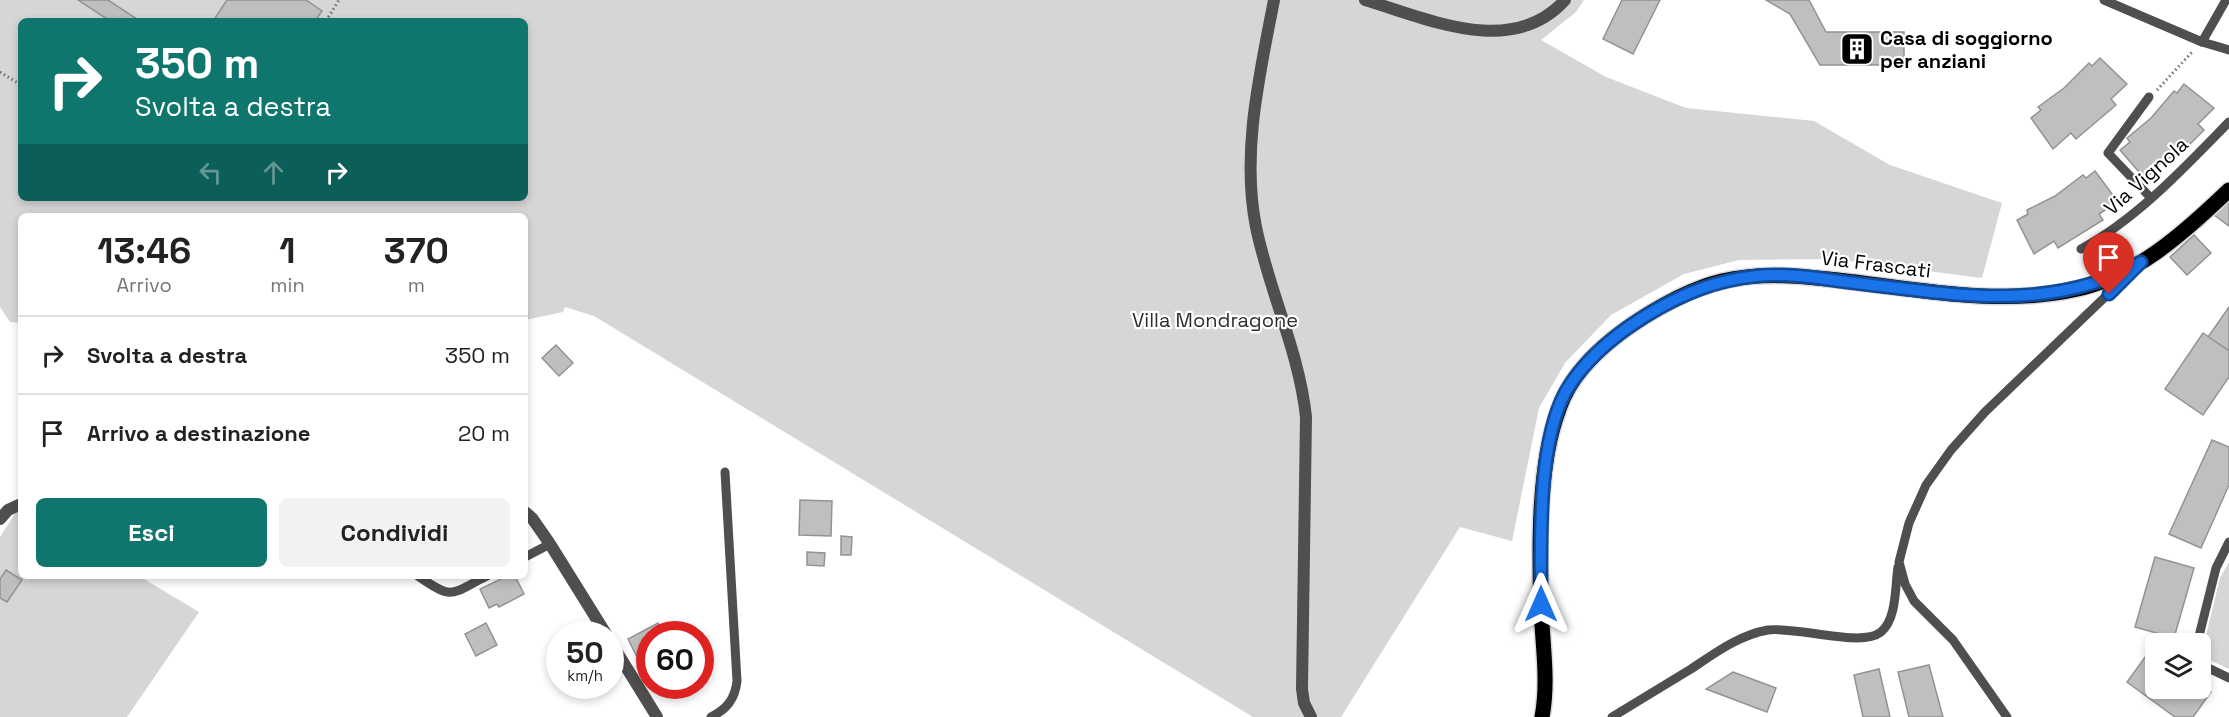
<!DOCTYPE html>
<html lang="it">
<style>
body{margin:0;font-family:"Space Grotesk",sans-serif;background:#f2f2f2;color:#222;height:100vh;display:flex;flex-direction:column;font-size:22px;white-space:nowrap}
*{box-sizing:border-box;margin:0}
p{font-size:20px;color:#767676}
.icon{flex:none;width:33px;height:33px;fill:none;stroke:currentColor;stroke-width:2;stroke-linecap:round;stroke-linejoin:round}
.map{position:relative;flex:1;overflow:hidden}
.panel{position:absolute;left:18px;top:213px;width:510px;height:366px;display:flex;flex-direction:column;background:#fff;border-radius:9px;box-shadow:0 3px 9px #0003}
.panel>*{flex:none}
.top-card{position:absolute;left:18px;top:18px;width:510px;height:183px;border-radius:9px;box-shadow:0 3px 9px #0003;background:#0f766e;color:#fff;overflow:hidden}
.fabs{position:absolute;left:2145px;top:633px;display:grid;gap:12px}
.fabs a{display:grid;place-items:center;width:66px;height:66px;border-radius:9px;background:#fff;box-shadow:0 3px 9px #0003;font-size:30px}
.speed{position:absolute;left:546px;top:621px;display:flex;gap:12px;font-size:30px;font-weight:700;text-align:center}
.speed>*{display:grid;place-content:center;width:78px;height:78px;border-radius:50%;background:#fff;box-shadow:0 3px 9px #0003;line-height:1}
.speed small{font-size:15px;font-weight:400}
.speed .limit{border:9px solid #d22;background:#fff;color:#111}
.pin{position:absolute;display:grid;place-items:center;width:51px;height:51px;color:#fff;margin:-62px -26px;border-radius:50% 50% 50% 0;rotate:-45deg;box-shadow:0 0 6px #0007}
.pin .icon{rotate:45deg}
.me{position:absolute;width:66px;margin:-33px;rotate:0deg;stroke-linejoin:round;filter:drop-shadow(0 0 4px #0008)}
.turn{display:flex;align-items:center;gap:21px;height:126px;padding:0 18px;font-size:27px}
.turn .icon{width:78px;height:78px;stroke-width:2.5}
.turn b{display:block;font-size:42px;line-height:51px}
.lanes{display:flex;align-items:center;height:57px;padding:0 18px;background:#0003;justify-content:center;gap:30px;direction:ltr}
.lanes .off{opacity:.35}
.eta{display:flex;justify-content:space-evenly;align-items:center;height:102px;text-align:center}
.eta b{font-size:36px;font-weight:700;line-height:42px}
.button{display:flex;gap:12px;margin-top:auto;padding:12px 18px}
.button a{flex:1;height:69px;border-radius:9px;background:#0f766e;color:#fff;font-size:24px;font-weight:700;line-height:69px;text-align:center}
.button a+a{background:#f2f2f2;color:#222}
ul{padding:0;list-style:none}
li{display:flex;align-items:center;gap:18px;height:78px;padding:0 18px;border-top:2px solid #e0e0e0}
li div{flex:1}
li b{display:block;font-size:22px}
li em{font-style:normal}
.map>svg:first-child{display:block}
.green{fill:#d6d6d6;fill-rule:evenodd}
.building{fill:#bfbfbf;stroke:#939393;stroke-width:1.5}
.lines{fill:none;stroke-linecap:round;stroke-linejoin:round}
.primary-casing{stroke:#dbdbdb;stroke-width:18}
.path{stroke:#717171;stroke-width:3;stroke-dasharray:1.5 3;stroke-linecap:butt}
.lane{stroke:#4f4f4f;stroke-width:9}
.street{stroke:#4f4f4f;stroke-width:12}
.primary{stroke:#000;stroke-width:15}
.route-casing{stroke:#114b97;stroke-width:15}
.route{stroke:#1a73e8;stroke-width:10}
.labels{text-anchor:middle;stroke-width:4.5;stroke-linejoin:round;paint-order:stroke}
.poi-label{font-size:20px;font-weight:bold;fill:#000;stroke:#fff;text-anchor:start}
.street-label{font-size:20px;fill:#000;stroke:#fff}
.park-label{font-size:20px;fill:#2d2d2d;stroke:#fff}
</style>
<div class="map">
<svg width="2229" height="717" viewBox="0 0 2229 717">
<rect width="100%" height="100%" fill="#fff"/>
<g class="green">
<path d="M0 0H1584L1576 12 1541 40 1606 77 1686 108 1814 121 1890 165 2002 203 1982 278 1833 259 1739 260 1684 274 1611 315 1565 363 1539 408 1512 541 1460 527 1341 717H1253L594 316 565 307 563 312 525 320V216H21V323L10 322 0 307ZM21 21H525V198H21Z"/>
<path d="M18 509H21V576H139L199 612 127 717H0V537Z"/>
<path d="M2229 562V669L2201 656 2220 578Z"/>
</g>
<g class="building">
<path d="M78 0H108L140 21H110Z"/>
<path d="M227 0H306L322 11 315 21H213Z"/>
<path d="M1622 0H1660L1633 54 1603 39Z"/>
<path d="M1766 0H1809L1826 32H1904V65H1820L1790 14Z"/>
<path d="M2100 58 2127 84 2111 99 2116 105 2076 139 2071 133 2053 149 2031 118 2041 110 2038 107 2064 88 2089 63 2092 66Z"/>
<path d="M2184 84 2214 108 2198 124 2204 130 2167 167 2162 162 2145 179 2120 150 2130 142 2127 138 2151 118 2174 91 2177 93Z"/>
<path d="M2095 171 2118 202 2099 214 2103 220 2058 248 2054 241 2034 254 2017 220 2028 214 2027 210 2055 196 2083 175 2086 178Z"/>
<path d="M2229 201V226L2214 215Z"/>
<path d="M2194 235 2211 253 2187 275 2170 257Z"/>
<path d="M2229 307V351L2208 337Z"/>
<path d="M2203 333 2229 351V377L2203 415 2165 389Z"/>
<path d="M556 345 573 363 559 376 542 358Z"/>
<path d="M2212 440 2229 447V485L2201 548 2169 534Z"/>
<path d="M800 500 832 501 831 536 799 535Z"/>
<path d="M841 536 852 537 851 555H841Z"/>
<path d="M807 552 825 553 824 566 807 565Z"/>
<path d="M2155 557 2194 568 2174 638 2135 627Z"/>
<path d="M6 570 22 580 7 602 0 598V579Z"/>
<path d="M507 576H515L524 594 499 607 497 604 489 608 480 589Z"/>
<path d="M486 623 497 645 476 656 465 634Z"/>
<path d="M658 623 664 634H650V656L639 661 628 639Z"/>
<path d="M2151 649 2156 652V688H2200V684L2211 692 2193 717H2175L2127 682Z"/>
<path d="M1929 665 1943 717H1909L1898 672Z"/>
<path d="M1879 669 1890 717H1863L1854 675Z"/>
<path d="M1733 672 1776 688 1767 712 1706 689Z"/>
</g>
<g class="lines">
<g class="primary-casing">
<path id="primary" d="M1542 717C1549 680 1542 642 1541 605 1539 546 1538 464 1559 409 1570 376 1599 348 1627 328 1656 308 1688 289 1722 281 1766 271 1811 277 1855 282 1927 291 2002 305 2073 290 2136 277 2184 233 2229 190"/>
</g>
<g class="path">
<path d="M326 21 339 0"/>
<path d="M0 72 21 85"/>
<path d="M2157 90 2193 51"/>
</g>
<g class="lane">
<path d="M2104 0 2202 42 2229 50"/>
<path d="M2202 42 2226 0"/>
<path d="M2149 97 2108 153 2150 197"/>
<path d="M2081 249C2137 219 2185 167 2229 122"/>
<path d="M525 557 550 544"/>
<path d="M418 576C454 601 450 594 487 576"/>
<path d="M2197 644 2216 568 2229 542"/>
<path d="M2200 664 2229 678"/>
<path d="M711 717C727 709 735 699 737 681L725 472"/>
<path d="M1612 717C1638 701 1665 685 1691 669 1715 653 1739 635 1768 630 1797 626 1861 648 1881 632 1897 619 1895 586 1898 567"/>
<path d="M2007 717 1953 640 1914 601 1905 584 1899 562 1909 523 1926 485 1951 450 1985 412 2128 275"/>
</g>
<g class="street">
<path d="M1274 0C1260 73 1241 152 1256 227 1269 291 1299 351 1306 417L1302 689 1304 703 1311 717"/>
<path d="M1365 0C1426 18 1512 59 1565 0"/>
<path d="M525 512 532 518 550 544 606 634"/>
<path d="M0 519 8 510 21 504"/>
<path d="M610 641 657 717"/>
</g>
<use href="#primary" class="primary"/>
</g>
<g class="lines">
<g class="route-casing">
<path id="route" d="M1541 604C1541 545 1537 446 1565 393 1583 361 1616 334 1647 315 1682 294 1716 280 1757 276 1787 273 1818 278 1847 282 1945 293 2051 315 2141 262L2109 294"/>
</g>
<use href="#route" class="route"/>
</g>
<defs>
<g id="building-square" transform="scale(1.725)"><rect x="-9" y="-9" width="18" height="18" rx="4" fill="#000" stroke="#fff"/><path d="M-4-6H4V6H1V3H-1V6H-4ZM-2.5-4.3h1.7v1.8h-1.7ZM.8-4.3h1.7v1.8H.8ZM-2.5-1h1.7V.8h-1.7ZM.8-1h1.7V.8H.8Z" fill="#fff"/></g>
</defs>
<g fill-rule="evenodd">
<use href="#building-square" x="1857" y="49"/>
</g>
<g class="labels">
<g class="poi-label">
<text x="1880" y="45">Casa di soggiorno<tspan x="1880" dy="23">per anziani</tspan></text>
</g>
<g class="street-label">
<text transform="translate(2146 176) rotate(-42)" y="7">Via Vignola</text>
<text transform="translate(1876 264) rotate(7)" y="7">Via Frascati</text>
</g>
<g class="park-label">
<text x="1215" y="327">Villa Mondragone</text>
</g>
</g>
</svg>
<div class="fabs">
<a><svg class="icon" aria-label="layers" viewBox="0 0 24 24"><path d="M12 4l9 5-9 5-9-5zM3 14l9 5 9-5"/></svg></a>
</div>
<div class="speed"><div>50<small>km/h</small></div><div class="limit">60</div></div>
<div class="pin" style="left:2109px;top:294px;background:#d93025"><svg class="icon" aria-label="arrive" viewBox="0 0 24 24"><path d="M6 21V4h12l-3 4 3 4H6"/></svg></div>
<svg class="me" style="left:1541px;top:604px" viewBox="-20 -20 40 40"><path d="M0-17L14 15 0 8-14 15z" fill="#1a73e8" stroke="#fff" stroke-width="4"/></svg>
<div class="top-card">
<div class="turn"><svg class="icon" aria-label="right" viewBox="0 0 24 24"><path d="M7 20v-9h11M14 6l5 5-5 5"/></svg><div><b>350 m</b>Svolta a destra</div></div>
<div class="lanes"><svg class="icon off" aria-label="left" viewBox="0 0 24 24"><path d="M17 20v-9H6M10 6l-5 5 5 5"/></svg><svg class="icon off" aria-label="ahead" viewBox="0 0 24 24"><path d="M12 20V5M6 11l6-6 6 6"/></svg><svg class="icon" aria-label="right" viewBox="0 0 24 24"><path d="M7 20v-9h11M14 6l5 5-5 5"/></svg></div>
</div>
<section class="panel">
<div class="eta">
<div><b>13:46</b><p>Arrivo</p></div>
<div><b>1</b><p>min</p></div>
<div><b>370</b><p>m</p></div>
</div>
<ul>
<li><svg class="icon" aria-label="right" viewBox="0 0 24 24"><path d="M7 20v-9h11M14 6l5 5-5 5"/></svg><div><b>Svolta a destra</b></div><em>350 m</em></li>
<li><svg class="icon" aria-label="arrive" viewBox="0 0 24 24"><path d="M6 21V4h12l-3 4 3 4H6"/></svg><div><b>Arrivo a destinazione</b></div><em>20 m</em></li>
</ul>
<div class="button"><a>Esci</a><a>Condividi</a></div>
</section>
</div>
